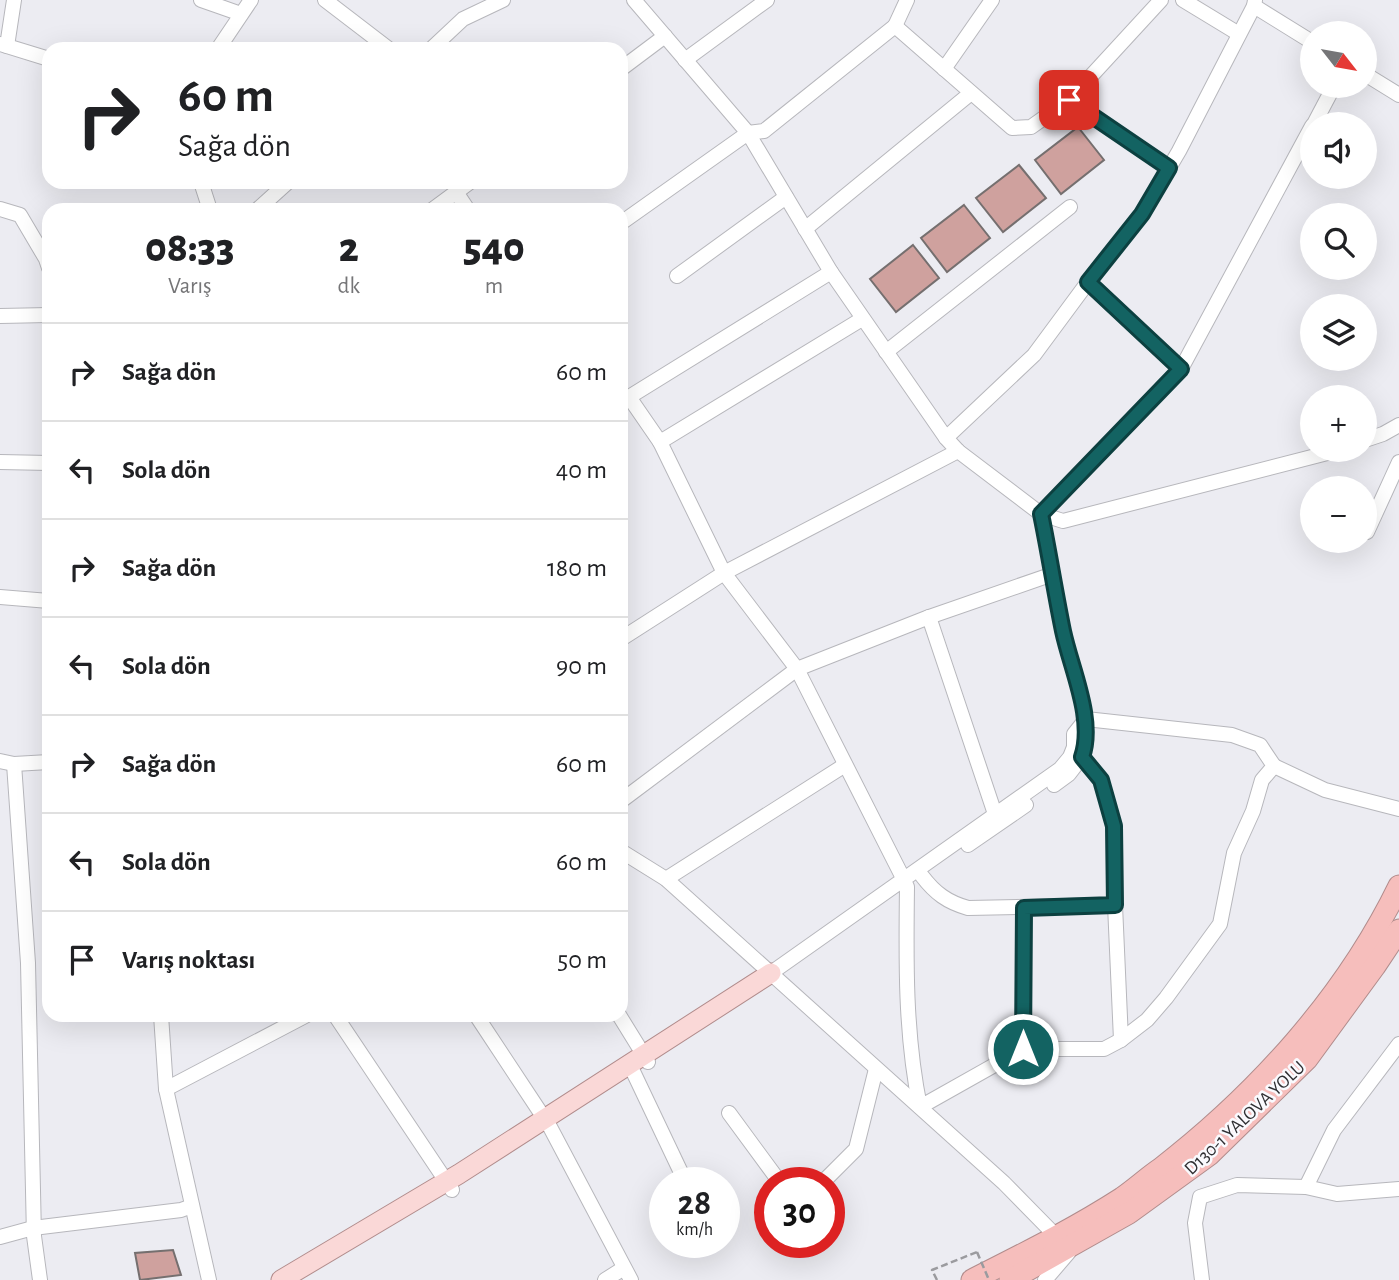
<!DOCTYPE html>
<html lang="tr">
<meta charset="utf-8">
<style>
body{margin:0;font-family:"Alegreya Sans",sans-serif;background:#f6f6f6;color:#202124;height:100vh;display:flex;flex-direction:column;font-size:26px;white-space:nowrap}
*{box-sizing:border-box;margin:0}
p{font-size:23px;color:#757577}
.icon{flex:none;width:38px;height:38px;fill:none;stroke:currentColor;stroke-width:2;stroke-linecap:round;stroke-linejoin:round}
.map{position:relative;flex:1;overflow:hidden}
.side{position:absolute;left:42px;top:203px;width:586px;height:819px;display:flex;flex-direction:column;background:#fff;border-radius:21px;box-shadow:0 7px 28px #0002}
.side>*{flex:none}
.top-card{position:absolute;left:42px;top:42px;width:586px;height:147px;border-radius:21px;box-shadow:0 7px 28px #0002;background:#fff;color:#202124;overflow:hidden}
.needle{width:46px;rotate:121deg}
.buttons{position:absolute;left:1300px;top:21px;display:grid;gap:14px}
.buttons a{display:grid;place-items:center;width:77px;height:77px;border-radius:50%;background:#fff;box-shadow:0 7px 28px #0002;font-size:35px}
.speed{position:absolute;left:649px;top:1167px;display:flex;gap:14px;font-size:35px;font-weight:700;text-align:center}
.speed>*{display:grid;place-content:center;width:91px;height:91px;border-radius:50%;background:#fff;box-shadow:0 7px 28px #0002;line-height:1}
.speed small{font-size:18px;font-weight:400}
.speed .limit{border:10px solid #d22;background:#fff;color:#111}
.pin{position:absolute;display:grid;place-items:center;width:60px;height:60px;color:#fff;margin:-30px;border-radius:14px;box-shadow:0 4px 10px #0006}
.me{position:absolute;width:77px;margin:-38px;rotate:0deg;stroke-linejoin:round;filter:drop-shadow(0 0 5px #0008)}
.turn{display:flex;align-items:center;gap:24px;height:147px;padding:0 21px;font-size:32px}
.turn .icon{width:91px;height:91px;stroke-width:2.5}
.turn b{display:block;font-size:49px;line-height:60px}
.eta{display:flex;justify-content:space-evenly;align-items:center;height:119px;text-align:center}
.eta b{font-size:42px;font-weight:800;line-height:49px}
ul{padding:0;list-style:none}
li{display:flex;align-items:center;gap:21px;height:98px;padding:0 21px;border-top:2px solid #e0e0e0}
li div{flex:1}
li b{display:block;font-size:26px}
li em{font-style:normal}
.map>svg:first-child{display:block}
.building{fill:#cfa19e;stroke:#756f6f;stroke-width:2}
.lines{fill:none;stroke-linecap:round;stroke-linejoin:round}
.minor-casing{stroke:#b7b7bc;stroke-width:16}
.major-casing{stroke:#b18c8c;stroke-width:21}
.highway-casing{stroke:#b18c8c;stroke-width:23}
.path{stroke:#9b9b9f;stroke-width:2.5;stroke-dasharray:7 3.5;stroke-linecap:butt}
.minor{stroke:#fff;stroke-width:14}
.major{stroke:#fad8d7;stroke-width:19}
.highway{stroke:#f6bebc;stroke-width:21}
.path-bridge{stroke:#9b9b9f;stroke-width:2.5;stroke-dasharray:7 3.5;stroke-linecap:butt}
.route-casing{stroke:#0c4040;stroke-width:18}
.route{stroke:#136362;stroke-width:12}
.labels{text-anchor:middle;stroke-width:5;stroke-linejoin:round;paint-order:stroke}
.street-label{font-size:19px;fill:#303033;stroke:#fafafe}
</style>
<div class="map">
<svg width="1399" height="1280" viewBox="0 0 1399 1280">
<rect width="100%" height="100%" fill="#ececf2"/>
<g class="building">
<path d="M1078 127 1104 160 1061 194 1035 160Z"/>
<path d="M1019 165 1046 198 1003 232 976 198Z"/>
<path d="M964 205 990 238 947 272 921 238Z"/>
<path d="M913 245 939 278 896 312 870 279Z"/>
<path d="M173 1250 181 1275 140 1280 135 1253Z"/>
</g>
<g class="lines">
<g class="minor-casing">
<g id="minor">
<path d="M201 0 241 14"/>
<path d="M325 0 389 49"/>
<path d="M634 0 748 133 831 272 946 438 958 451 1041 514C1049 553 1055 592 1063 631 1071 669 1095 719 1082 757L1101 780 1114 826 1115 905 1121 1040"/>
<path d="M1183 0 1239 34"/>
<path d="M1254 6 1312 42"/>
<path d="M895 26 907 0"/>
<path d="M0 44 49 59"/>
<path d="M7 46 14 0"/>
<path d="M218 49 251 0"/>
<path d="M431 49 463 19 503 0"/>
<path d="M685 60 767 0"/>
<path d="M621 69 665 36"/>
<path d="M944 69 992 0"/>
<path d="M1365 74 1399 95"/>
<path d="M1069 100 1161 0"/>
<path d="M1314 124 1334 86"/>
<path d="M1312 126 1181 369 1041 514 1063 521 1339 450"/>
<path d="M201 182 210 210"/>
<path d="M456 192 468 210"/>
<path d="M0 209 20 215 46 259 49 268"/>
<path d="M257 210 288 182"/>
<path d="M432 210 470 182"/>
<path d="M621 223 748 133 764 131 895 26 1012 128 1031 127 1069 100 1169 168"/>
<path d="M805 229 971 93"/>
<path d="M677 276 786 197"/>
<path d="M1088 282 1181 369"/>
<path d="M0 316 49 315"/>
<path d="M886 352 1070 207"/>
<path d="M629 397 660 442 724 573 797 669 904 880 907 887C906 961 905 1034 920 1107L1023 1049H1104L1121 1040 1147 1020 1166 998 1220 924 1234 853 1253 811 1262 780 1274 766 1260 745 1232 735 1086 719 1074 734V747L1070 757 1060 769 771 973"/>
<path d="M621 402 831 272"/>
<path d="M946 438 1034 355 1088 282 1142 214 1179 151 1254 6 1255 0"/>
<path d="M1365 440 1383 434 1399 425"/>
<path d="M660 442 862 319"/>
<path d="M0 462 49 463"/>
<path d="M1367 532 1399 462"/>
<path d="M0 597 49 601"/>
<path d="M929 617 997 820"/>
<path d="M621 639 724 573 958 451"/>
<path d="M0 761 14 764 49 762"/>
<path d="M14 764 28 963 34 1236 40 1280"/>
<path d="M1274 766 1325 790 1399 809"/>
<path d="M1054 785 1069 774 1082 757"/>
<path d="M621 801 797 669 929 617 1053 574"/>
<path d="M968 845 1026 805"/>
<path d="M621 851 666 879 1004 1183 1056 1236"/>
<path d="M922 876C935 893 947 902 968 908L1115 905"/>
<path d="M666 879 845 765"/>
<path d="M161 1015 166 1089 209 1280"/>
<path d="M335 1015 452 1190"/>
<path d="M476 1015 550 1127 631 1280"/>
<path d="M619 1015 648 1062"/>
<path d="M1023 1049 1024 908"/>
<path d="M629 1063 686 1183"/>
<path d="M166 1089 307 1015"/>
<path d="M729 1113 776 1177 784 1183"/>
<path d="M822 1183 856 1149 876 1069"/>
<path d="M1306 1187 1334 1130 1399 1044"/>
<path d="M0 1237 33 1228 181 1210 192 1206"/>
<path d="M605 1280 624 1268"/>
<path d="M1045 1280 1069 1252"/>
<path d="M1202 1280 1195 1223 1200 1197 1237 1185 1306 1187 1337 1194 1399 1189"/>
</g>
</g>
<g class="major-casing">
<path id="major" d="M281 1280 459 1174 771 973"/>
</g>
<g class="highway-casing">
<g id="highway">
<path d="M972 1280C1023 1254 1074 1229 1122 1198 1135 1189 1147 1178 1160 1169 1257 1094 1345 997 1399 886"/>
<path d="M1010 1280 1129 1213 1209 1155 1307 1059 1375 966 1399 930"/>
</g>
</g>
<path class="path" d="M937 1280 932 1270 977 1252"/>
<use href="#minor" class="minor"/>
<use href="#major" class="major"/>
<use href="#highway" class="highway"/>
<path class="path-bridge" d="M977 1252 989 1280"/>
</g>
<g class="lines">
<g class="route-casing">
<path id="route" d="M1023 1049 1024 908 1115 905 1114 826 1101 780 1082 757C1095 719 1071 669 1063 631 1055 592 1049 553 1041 514L1181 369 1088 282 1142 214 1169 168 1069 100"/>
</g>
<use href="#route" class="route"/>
</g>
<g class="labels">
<g class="street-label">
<text transform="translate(1244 1117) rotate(-43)" y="7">D130-1 YALOVA YOLU</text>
</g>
</g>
</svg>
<div class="buttons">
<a><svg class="needle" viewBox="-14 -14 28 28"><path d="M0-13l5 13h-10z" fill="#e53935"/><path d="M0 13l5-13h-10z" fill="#757577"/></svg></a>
<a><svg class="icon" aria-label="sound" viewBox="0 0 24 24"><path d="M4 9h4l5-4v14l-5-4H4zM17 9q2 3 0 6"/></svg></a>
<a><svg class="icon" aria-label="search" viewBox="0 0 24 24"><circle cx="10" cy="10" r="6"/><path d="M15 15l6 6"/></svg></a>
<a><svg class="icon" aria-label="layers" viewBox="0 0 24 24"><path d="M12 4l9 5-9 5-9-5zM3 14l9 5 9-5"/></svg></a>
<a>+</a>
<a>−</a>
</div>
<div class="speed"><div>28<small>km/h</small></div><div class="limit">30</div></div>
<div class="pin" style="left:1069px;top:100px;background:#d93025"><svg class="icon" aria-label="arrive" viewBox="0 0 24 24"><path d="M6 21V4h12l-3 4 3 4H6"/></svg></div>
<svg class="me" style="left:1023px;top:1049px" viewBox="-20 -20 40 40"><circle r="17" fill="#136362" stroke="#fff" stroke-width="3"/><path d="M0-11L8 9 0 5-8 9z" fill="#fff"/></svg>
<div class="top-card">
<div class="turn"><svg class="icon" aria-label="right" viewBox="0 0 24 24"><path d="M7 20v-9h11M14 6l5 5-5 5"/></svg><div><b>60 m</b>Sağa dön</div></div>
</div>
<section class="side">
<div class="eta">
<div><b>08:33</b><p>Varış</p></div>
<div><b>2</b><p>dk</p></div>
<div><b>540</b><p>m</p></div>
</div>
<ul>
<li><svg class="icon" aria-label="right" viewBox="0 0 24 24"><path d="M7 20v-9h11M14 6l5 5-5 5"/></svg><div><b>Sağa dön</b></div><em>60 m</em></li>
<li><svg class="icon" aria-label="left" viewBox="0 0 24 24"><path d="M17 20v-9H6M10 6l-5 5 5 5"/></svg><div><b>Sola dön</b></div><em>40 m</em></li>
<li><svg class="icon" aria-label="right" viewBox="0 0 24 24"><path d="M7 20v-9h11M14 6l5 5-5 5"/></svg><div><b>Sağa dön</b></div><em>180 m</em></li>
<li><svg class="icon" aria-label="left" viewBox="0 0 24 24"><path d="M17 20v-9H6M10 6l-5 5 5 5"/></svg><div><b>Sola dön</b></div><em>90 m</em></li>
<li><svg class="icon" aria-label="right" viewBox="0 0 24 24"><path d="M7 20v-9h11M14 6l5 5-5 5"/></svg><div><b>Sağa dön</b></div><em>60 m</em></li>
<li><svg class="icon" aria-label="left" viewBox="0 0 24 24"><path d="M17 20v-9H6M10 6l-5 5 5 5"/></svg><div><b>Sola dön</b></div><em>60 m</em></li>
<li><svg class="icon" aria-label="arrive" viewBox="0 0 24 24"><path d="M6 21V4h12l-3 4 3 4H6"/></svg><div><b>Varış noktası</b></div><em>50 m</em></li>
</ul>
</section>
</div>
